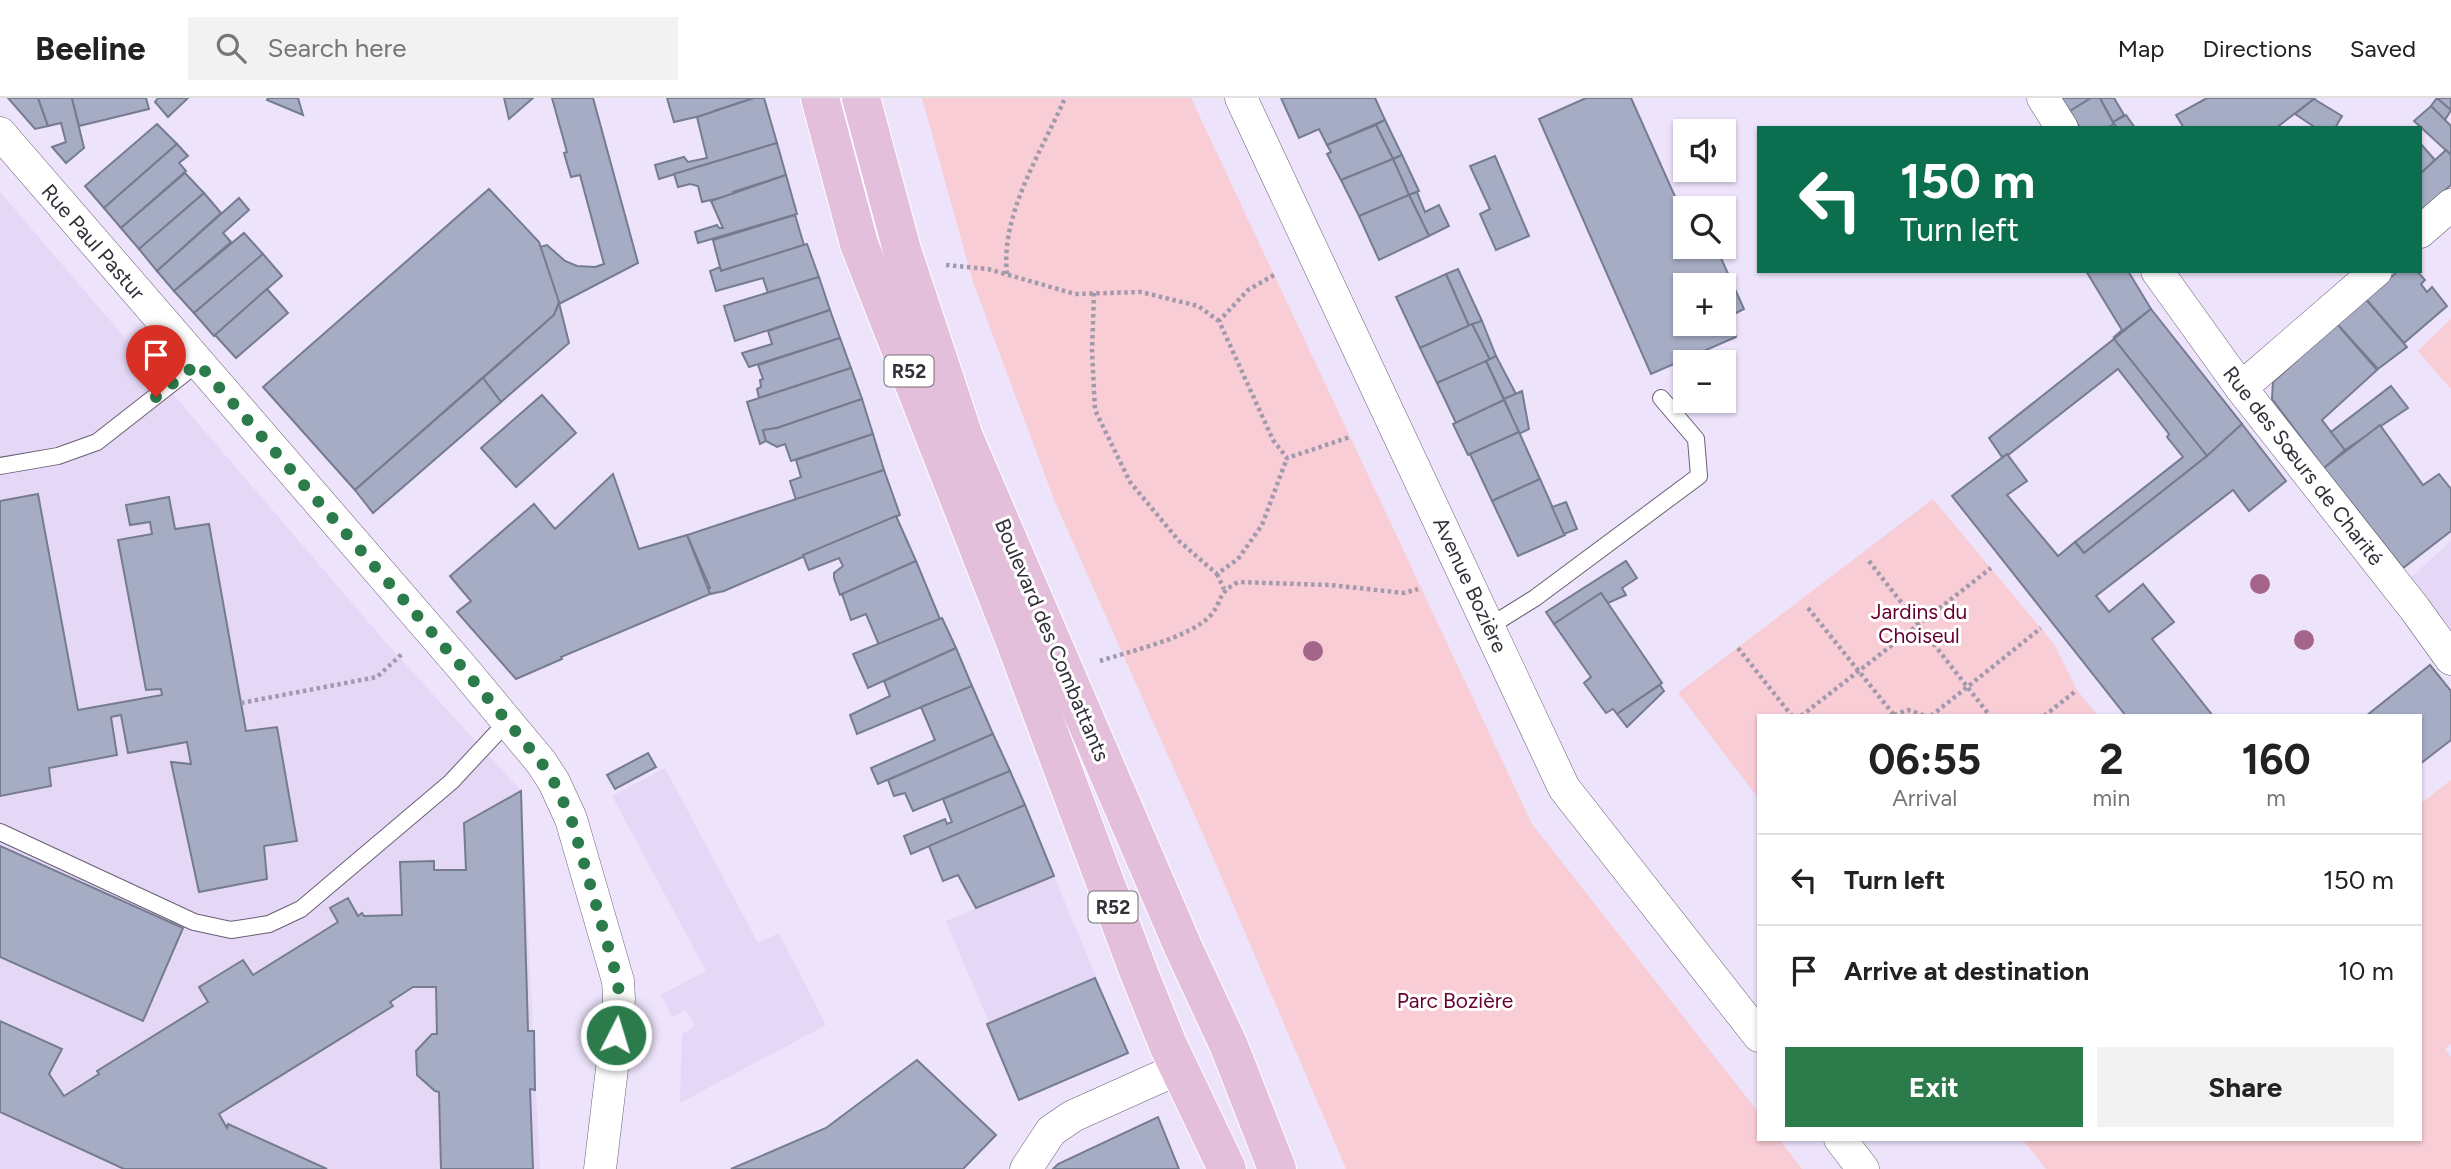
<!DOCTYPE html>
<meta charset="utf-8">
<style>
body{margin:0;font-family:Figtree,sans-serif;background:#f2f2f2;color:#222;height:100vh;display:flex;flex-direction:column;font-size:26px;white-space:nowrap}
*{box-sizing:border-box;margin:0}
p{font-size:23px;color:#767676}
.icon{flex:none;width:38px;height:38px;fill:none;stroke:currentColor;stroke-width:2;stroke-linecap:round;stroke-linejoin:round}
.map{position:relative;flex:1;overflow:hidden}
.sheet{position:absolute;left:1757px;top:616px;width:665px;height:427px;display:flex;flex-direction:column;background:#fff;border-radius:0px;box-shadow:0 2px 5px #0004}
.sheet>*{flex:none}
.top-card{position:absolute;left:1757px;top:28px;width:665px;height:147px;border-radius:0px;box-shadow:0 2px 5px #0004;background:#0b6e4f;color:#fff;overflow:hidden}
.buttons{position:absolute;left:1673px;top:21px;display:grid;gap:14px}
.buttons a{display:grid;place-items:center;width:63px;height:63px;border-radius:0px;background:#fff;box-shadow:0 2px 5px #0004;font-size:35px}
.pin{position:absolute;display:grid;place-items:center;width:60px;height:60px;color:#fff;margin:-72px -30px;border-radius:50% 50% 50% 0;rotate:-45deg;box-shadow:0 0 7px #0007}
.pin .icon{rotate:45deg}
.me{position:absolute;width:77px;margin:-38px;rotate:5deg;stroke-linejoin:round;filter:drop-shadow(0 0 5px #0008)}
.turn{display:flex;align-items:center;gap:24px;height:147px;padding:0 28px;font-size:32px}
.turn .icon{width:91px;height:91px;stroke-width:2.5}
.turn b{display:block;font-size:49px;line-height:60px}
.eta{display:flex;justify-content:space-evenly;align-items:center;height:119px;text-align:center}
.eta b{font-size:42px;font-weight:700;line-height:49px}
.button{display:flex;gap:14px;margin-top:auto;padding:14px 28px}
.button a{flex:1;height:80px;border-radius:0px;background:#2c7b4b;color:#fff;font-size:28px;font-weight:700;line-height:80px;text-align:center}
.button a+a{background:#f2f2f2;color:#222}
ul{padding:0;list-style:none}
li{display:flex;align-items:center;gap:21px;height:91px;padding:0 28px;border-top:2px solid #e0e0e0}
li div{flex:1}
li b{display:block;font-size:26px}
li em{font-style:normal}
header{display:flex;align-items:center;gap:42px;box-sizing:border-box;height:98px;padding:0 35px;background:#fff;border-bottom:2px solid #e0e0e0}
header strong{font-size:33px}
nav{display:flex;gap:38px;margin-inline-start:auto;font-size:24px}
.search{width:490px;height:63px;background:#f2f2f2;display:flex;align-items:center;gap:18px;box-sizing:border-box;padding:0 24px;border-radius:0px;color:#767676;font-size:26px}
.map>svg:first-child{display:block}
.built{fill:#e5d8f7}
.green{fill:#f9cdd6}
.building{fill:#a6acc3;stroke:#757b90;stroke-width:2;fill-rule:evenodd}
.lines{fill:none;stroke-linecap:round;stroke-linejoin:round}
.lane-casing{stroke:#685f74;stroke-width:18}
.street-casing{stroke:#685f74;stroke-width:33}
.primary-casing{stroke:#fff;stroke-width:40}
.path{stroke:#a19aac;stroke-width:4.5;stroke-dasharray:3.5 3.5;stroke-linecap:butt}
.lane{stroke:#fff;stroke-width:16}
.street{stroke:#fff;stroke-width:32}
.primary{stroke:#e4bfdc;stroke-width:38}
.tree{fill:#a3668a}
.route{stroke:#2c7b4b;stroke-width:12;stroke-dasharray:0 21.6}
.labels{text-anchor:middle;stroke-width:6;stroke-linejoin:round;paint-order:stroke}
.shield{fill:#fff;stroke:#706e74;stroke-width:2}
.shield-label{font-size:19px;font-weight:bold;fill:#333039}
.street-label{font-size:21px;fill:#333039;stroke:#fff}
.park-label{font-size:21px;fill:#66002d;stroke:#fff}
</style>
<header>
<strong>Beeline</strong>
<div class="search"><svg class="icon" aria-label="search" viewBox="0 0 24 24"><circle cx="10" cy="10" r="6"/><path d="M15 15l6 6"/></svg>Search here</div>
<nav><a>Map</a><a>Directions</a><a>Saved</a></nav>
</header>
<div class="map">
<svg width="2451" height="1071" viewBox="0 0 2451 1071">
<rect width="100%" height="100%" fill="#ede3fb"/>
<g class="built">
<path d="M0 94 388 547 521 693 540 1071H0Z"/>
<path d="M2451 443V538L2406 484Z"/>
<path d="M665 670 758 845 779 835 826 927 680 1005 682 936 695 928 686 912 672 919 661 897 706 873 612 698Z"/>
<path d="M1054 778 1096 879 989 925 946 823Z"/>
</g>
<g class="green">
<path d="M922 0H1191L1532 726 1759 1015V1041H1779L1802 1071H1346L1203 736 1055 404 973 184Z"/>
<path d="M2451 221V291L2418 253Z"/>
<path d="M1933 401 2054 546 2077 592 2098 618H1759V701L1678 595Z"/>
<path d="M2451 682V946L2445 951 2451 959V1071H2046L2022 1041H2420V706Z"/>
</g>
<g class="building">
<path d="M8 0H38L48 28 35 31Z"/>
<path d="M38 0H72L84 50 66 65 52 49 66 44 61 25 48 28Z"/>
<path d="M72 0H146L149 11 79 28Z"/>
<path d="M158 0H188L168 19 155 4Z"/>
<path d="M268 0H298L303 17 267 2Z"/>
<path d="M504 0H533L509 21Z"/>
<path d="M552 0H593L638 165 559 206 540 149 547 147 565 163 577 168 595 169 604 166 580 77 571 79 564 55 567 54Z"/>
<path d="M667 0H754L714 13V15L674 24Z"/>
<path d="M754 0H764L777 45 659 81 655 67 684 59 688 64 707 60 697 19Z"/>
<path d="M1281 0H1375L1385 22 1327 47 1319 31 1299 40Z"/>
<path d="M1586 0H1631L1685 121V149H1698L1699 151 1716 149 1744 211 1728 219 1736 239 1651 276 1539 21ZM1685 187H1724V226H1685Z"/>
<path d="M2061 0H2091L2070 13Z"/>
<path d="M2091 0H2100L2114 26 2107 30H2080L2070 13Z"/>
<path d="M2100 0H2114L2124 17 2113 24Z"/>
<path d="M2207 0H2315L2276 30H2184L2176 17Z"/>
<path d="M2437 0 2451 12 2445 22 2431 8Z"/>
<path d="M2437 0H2451V12Z"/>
<path d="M2314 1 2342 18 2335 30H2316L2295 16Z"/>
<path d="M2431 8 2451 28V57L2414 23Z"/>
<path d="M2126 17 2135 30H2117L2113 24Z"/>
<path d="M1385 22 1402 57 1393 61 1376 27Z"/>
<path d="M157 26 177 46 104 110 85 88Z"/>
<path d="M1376 27 1393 61 1341 82 1327 56 1331 54 1327 47Z"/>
<path d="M777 45 786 77 733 94V97L702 104 698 88 690 86 678 89 674 76Z"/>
<path d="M2420 45 2435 62 2420 76Z"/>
<path d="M177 46 188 58 179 65 186 73 121 130 104 110Z"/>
<path d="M2446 52 2451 57V87L2420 114V76Z"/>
<path d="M1402 57 1419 93 1409 97 1393 61Z"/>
<path d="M1495 58 1529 138 1496 152 1480 116 1490 111 1470 68Z"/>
<path d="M1393 61 1409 97 1359 118 1341 82Z"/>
<path d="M185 75 204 95 139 151 121 130Z"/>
<path d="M786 77 797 116 698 145 695 134 717 127 719 130H723L711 103Z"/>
<path d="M489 91 539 144 559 204 554 217 355 392 263 289Z"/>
<path d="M1417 94 1425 114 1439 107 1449 128 1429 138 1409 97Z"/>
<path d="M204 95 221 115 157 173 139 151Z"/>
<path d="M1409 97 1429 138 1379 162 1359 118Z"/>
<path d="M239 100 249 112 223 135 231 144 174 193 157 173Z"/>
<path d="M795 117 804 147 721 173 713 142Z"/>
<path d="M244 135 263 156 194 215 174 193Z"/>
<path d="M807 146 819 179 768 195 763 180 716 193 710 173 720 169 721 173Z"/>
<path d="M263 156 282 178 214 238 194 215Z"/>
<path d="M1458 171 1482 223 1469 228 1446 176Z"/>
<path d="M2086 173H2128L2151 211 2113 240 2122 232Z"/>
<path d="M2398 173H2417L2425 182 2421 186 2427 194 2432 189 2447 208 2404 245 2366 201Z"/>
<path d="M1446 176 1469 228 1420 250 1396 199Z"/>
<path d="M819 179 830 212 735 243 724 208Z"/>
<path d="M267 191 288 215 236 260 215 237Z"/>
<path d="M2362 197 2407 249 2378 271 2337 226Z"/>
<path d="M559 205 569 245 501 304 483 280 554 217Z"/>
<path d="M2151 211 2242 326 2207 358 2114 241Z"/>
<path d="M830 212 840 240 749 269 742 255 772 246 768 233Z"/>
<path d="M1482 223 1496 258 1490 262 1472 226Z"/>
<path d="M1472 226 1490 262 1437 285 1420 250Z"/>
<path d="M2337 226 2377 272 2322 322 2345 352 2324 370 2272 301 2273 284Z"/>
<path d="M840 240 851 270 759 300 757 291 761 289 760 282 763 281 758 267Z"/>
<path d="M2114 241 2207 358 2084 455 2075 444 2183 359 2167 339 2169 336 2118 271 2008 357 2002 359 1989 340Z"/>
<path d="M1496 258 1516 296 1504 301 1486 263Z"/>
<path d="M1486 263 1504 302 1456 325 1437 285Z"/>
<path d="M851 270 862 301 777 330 763 332 766 343 760 346 747 304Z"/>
<path d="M483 280 501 304 373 415 355 392Z"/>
<path d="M2391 288 2408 310 2345 352 2331 334Z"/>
<path d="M1522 293 1529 331 1519 336 1504 301Z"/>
<path d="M542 297 576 335 516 389 481 350Z"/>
<path d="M862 301 873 336 791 363 785 346 777 349 766 343 763 332 777 330Z"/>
<path d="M1504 302 1519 334 1468 357 1453 326Z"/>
<path d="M2242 326 2286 383 2249 413 2233 392 2096 498 2109 514 2143 486 2174 524 2152 541 2213 618H2126L1952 398 2007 356 2027 383 2007 397 2058 458 2075 444 2084 455 2207 358Z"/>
<path d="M2380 327 2423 387 2439 376 2451 391V433L2403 470 2324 370Z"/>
<path d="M1519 334 1540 381 1492 403 1470 356Z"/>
<path d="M873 336 884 372 796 402 790 383 801 379 796 362Z"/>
<path d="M884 372 900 417 724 493 710 496 707 491 710 490 687 437Z"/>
<path d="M613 376 639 451 687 437 710 496 561 559 562 561 516 581 457 514 471 503 450 478 534 406 555 431Z"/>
<path d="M1540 381 1565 437 1518 458 1492 403Z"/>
<path d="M38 396 78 612 162 597 161 591 146 592 118 442 152 436 150 424 130 427 126 407 169 399 175 431 209 426 246 633 277 629 297 743 264 748 267 781 199 794 171 664 191 666 187 644 128 655 121 617 111 619 117 657 49 670 51 688 0 698V403Z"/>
<path d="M1566 404 1577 431 1564 436 1552 409Z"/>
<path d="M896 418 916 463 840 497 834 480V475L843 468 839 460 809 472 808 470 803 457Z"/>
<path d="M916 463 940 521 879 547 866 516 851 522 842 496Z"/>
<path d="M1626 463 1637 480 1622 490 1626 497 1608 505 1601 495 1554 526 1546 514Z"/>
<path d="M1601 495 1662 585 1617 616 1613 611 1606 615 1584 585 1591 579 1554 526Z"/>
<path d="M942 520 956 550 868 590 853 556Z"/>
<path d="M956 550 972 588 857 636 850 617 890 598 884 583Z"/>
<path d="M2430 567 2451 593V642L2420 666V618H2366Z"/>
<path d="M1660 587 1664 593 1627 629 1617 616Z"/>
<path d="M972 588 993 636 878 686 871 670 935 642 921 609Z"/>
<path d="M993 636 1010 673 913 713 905 695 894 698 888 682Z"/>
<path d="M648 655 656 669 615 691 607 677Z"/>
<path d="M1010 673 1025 707 911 756 904 738 945 721 947 726 952 724 943 701Z"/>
<path d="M521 693 528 933H534L535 992 530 991 533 1071H441L439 994 435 993 417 977 416 953 432 936H437L436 889H413L390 904 393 908 219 1016 227 1030 228 1026 327 1071H124L0 1014V923L62 951 49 976 64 998 99 976 97 973 208 904 199 889 243 862 253 877 338 824 330 810 348 800 358 818 362 815 364 818 402 817 400 764 434 763V772H466L464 725Z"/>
<path d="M1025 707 1054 778 976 810 958 777 943 783 929 748Z"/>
<path d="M0 748 183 830 143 923 0 859Z"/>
<path d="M1095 880 1128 955 1019 1002 987 926Z"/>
<path d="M917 962 996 1037 963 1071H731L826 1030Z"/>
<path d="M1158 1019 1179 1071H1053L1058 1066Z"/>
</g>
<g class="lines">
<g class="lane-casing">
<g id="lane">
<path d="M0 368 58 358 97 344 198 265"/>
<path d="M1490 528 1535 500 1699 378 1696 341 1661 300"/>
<path d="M0 734 194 824 231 832 269 826 301 811 451 684 507 624"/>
</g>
</g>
<g class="street-casing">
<g id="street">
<path d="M1241 0 1564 690 1759 938"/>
<path d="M2043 0 2062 30"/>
<path d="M0 35 461 568 541 664 554 684 571 721 618 883 619 901 616 937 600 1071"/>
<path d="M2420 134 2451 107"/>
<path d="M2157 173 2241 290 2415 511 2451 561"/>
<path d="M2241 290 2376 173"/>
<path d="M1840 1041 1863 1071"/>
<path d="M1026 1071 1051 1033 1073 1018 1180 970"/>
</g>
</g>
<g class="primary-casing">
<g id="primary">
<path d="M820 0 859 146 1014 541 1139 875 1168 947 1227 1071"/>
<path d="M861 0 902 152 964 339 1183 849 1229 948 1277 1071"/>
</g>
</g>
<g class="path">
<path d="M946 167 988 171 1075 196 1141 194 1198 208 1219 223"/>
<path d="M1007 176C1000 116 1042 53 1065 0"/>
<path d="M1274 177 1248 192 1219 223 1273 342 1287 360 1350 339"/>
<path d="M1094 195 1092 253 1095 312 1130 384 1179 443 1217 476 1238 461 1262 427 1287 360"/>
<path d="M1869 463 1990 618"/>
<path d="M1217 476 1224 491"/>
<path d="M1808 510 1894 617"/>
<path d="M1738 550 1792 618"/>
<path d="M1100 563C1130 553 1190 540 1211 517 1223 502 1217 495 1238 484L1330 487 1404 495 1418 491"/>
<path d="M241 605 377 579 403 555"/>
<path d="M1894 617 1908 612 1926 618"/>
<path d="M1801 618 1991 470"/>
<path d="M1931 618 2041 530"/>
<path d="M2044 618 2077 592"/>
</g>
<use href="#lane" class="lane"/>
<use href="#street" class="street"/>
<use href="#primary" class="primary"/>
</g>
<g class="tree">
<circle cx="2260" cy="486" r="10"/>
<circle cx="2304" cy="542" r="10"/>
<circle cx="1313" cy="553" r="10"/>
</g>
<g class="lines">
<path class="route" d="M156 299 198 265 461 568 541 664 554 684 571 720 618 883 619 901 616 937"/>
</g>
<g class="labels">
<g class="shield">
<rect x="884.5" y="257.5" width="49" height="31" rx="5"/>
<rect x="1088.5" y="793.5" width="49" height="31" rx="5"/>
</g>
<g class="shield-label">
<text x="909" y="280">R52</text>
<text x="1113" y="816">R52</text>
</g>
<g class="street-label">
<text transform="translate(93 144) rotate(49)" y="7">Rue Paul Pastur</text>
<text transform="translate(2303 368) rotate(52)" y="7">Rue des Sœurs de Charité</text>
<text transform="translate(1470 487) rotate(65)" y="7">Avenue Bozière</text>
<text transform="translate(1052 542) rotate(67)" y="7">Boulevard des Combattants</text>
</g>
<g class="park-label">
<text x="1919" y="521">Jardins du<tspan x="1919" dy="24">Choiseul</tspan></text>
<text x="1455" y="910">Parc Bozière</text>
</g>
</g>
</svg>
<div class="buttons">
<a><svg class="icon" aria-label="sound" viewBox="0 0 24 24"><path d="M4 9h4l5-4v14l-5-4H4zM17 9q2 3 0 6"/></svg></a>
<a><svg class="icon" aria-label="search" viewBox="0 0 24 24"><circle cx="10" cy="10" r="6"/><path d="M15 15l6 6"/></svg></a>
<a>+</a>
<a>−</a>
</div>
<div class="pin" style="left:156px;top:299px;background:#d93025"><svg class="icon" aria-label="arrive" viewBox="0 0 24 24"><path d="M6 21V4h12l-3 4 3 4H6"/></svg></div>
<svg class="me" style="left:616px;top:937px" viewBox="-20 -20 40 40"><circle r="17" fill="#2c7b4b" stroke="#fff" stroke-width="3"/><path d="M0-11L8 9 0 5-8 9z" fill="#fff"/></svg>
<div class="top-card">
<div class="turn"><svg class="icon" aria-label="left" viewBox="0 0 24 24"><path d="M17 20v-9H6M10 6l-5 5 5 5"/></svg><div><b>150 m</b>Turn left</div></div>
</div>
<section class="sheet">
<div class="eta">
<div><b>06:55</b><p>Arrival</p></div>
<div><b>2</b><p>min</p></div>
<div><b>160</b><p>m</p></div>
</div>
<ul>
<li><svg class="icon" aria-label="left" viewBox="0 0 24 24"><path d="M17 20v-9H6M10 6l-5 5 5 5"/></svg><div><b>Turn left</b></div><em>150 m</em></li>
<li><svg class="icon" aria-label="arrive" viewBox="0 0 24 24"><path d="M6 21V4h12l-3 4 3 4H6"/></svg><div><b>Arrive at destination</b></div><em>10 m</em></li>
</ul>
<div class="button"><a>Exit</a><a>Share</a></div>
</section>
</div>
